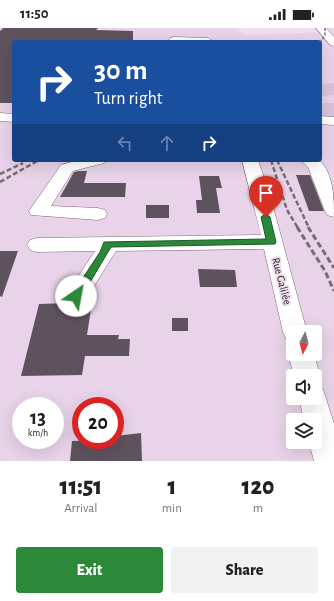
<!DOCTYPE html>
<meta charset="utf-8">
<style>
body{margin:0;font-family:"Alegreya Sans",sans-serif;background:#f2f2f2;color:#222;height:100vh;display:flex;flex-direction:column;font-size:15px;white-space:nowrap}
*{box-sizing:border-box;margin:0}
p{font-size:13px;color:#767676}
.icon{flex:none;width:22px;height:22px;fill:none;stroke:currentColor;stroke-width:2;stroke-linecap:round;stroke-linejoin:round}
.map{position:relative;height:433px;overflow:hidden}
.details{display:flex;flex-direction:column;background:#fff;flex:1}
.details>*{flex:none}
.guide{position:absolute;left:12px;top:12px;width:310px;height:122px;border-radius:4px;box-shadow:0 4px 16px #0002;background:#1a4fa0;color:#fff;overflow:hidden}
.needle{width:26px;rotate:186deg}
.buttons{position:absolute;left:286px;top:297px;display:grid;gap:8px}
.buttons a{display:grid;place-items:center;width:36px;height:36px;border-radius:4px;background:#fff;box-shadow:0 4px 16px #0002;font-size:20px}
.speed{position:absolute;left:12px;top:369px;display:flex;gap:8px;font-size:20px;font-weight:700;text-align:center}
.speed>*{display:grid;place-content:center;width:52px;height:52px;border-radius:50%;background:#fff;box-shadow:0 4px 16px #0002;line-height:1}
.speed small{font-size:10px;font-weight:400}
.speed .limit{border:6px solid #d22;background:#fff;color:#111}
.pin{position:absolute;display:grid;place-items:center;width:34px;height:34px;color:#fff;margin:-41px -17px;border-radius:50% 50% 50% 0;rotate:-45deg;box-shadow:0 0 4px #0007}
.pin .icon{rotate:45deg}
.me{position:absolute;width:44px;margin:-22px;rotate:33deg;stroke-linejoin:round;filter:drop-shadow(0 0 3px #0008)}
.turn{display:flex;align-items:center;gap:14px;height:84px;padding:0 16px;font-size:18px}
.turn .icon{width:52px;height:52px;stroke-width:2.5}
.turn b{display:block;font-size:28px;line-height:34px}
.lanes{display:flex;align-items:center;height:38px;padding:0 16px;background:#0003;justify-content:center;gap:20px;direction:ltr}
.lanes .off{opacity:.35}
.eta{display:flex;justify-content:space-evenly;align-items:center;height:68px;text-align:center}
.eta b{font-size:24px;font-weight:800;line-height:28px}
.primary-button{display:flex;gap:8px;margin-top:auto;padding:8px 16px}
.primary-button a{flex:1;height:46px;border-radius:4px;background:#2c8839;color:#fff;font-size:16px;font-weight:800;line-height:46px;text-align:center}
.primary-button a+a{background:#f2f2f2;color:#222}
.status{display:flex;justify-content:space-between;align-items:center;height:28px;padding:0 20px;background:#fff;direction:ltr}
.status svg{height:11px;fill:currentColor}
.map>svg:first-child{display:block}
.built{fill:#e8d3e8;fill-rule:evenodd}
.green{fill:#d8c3d8}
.building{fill:#5f525f}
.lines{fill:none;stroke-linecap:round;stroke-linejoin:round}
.minor-casing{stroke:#776977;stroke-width:1}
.minor{fill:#fff;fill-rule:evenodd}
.rail-far2{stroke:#776d77;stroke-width:1.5;stroke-dasharray:3 1.5;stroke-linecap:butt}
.rail-far1{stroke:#776d77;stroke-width:2.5;stroke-dasharray:5 2.5;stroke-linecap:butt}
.rail{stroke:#776d77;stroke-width:3;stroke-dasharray:6 3;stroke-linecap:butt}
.route{fill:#2c8839;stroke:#1d5825}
.labels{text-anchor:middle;stroke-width:4;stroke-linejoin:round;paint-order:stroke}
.street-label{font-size:11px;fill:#1d171d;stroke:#eedfee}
</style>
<div class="status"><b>11:50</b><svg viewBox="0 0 49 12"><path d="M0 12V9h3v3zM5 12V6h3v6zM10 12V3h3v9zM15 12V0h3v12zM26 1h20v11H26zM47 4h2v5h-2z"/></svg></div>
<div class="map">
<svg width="334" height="433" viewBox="0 0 334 433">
<rect width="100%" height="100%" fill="#eedfee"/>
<path class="built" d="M0 0H237L244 7 327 4 323 0H334V433H0ZM14 14H320V132H14ZM293 304H315V326H293ZM293 348H315V370H293ZM21 378H55V412H21ZM81 378H115V412H81ZM293 392H315V414H293Z"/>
<g class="green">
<path d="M334 55V67L320 68V56Z"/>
<path d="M320 75H334V89L320 88Z"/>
</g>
<g class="building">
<path d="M3 0H98L96 2 133 3V14H14V75H0V3Z"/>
<path d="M79 143H87L84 155H126L125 169H60L74 144Z"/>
<path d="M296 147H310L324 183H309Z"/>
<path d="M199 148H219L222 160H216L220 185H197L196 172H202Z"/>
<rect x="146" y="177" width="23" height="13"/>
<path d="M0 223H18L2 269 0 268Z"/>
<path d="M198 241 235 242 237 259H200Z"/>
<path d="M67 275 77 278 92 275 87 307H119L118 311H130L129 328H85L82 347 21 348 39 276Z"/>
<rect x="172" y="290" width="16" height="13"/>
<path d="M141 405 142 433H70L72 413 115 412V408Z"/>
</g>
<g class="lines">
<g class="minor-casing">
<g id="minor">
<path d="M316 0H326L334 9V18L330 17Z"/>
<path d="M174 9 208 10 213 13 168 14 170 10Z"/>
<path d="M0 85 14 86V94L0 93Z"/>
<path d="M320 88 334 89V97L320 96Z"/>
<path d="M79 132H106L104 135 73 143 51 178 98 180 105 182 107 186 105 190 98 192 31 187 29 183 61 137Z"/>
<path d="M242 132H258L269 164 307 304H293V313L286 311 283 304 264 221 116 223 84 274 76 277 68 274 65 268 95 223 37 224 30 222 27 217 30 212 37 210 261 207Z"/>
<path d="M301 132H319C334 146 334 170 334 189L327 187 325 183 308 139Z"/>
<path d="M292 318 293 326H314L320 348 316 356 315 348H294L288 326Z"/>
<path d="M315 358 323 361 334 396V433H314L309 414H315V392H304L299 370H315Z"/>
</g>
</g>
<use href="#minor" class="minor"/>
<path class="rail-far2" d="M320 15 325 7V0"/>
<g class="rail-far1">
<path d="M271 132 287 182 298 200"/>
<path d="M277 132 309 200"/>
<path d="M0 146 23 135"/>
<path d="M0 154 39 132"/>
</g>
<g class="rail">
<path d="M297 199 325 243 334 263"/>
<path d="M308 199 334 240"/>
</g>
</g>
<path class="route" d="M266 186 270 189 276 214 275 216 111 219 80 271H72L71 268 100 224 104 214 266 211 261 189Z"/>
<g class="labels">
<g class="street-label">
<text transform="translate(282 253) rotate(75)" y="4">Rue Galilée</text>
</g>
</g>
</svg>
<div class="buttons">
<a><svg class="needle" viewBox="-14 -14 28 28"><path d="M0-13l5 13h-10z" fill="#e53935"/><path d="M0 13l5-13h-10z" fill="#767676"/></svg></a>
<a><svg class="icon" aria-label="sound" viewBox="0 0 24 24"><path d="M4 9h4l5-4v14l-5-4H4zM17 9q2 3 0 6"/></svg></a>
<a><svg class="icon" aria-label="layers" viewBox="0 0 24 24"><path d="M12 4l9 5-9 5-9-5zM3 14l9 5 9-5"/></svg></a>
</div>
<div class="speed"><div>13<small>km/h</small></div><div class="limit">20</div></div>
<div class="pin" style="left:266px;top:189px;background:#d93025"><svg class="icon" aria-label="arrive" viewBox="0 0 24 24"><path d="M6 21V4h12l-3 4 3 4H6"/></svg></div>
<svg class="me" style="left:76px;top:268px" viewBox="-20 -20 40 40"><circle r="19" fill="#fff"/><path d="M0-13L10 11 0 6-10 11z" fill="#2c8839"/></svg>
<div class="guide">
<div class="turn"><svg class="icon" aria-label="right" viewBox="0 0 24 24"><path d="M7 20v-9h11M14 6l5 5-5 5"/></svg><div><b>30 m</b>Turn right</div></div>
<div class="lanes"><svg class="icon off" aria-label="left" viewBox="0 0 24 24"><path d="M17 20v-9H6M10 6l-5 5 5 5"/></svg><svg class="icon off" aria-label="ahead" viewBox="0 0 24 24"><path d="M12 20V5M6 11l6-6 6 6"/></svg><svg class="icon" aria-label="right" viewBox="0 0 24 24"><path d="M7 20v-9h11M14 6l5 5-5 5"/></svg></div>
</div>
</div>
<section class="details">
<div class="eta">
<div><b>11:51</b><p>Arrival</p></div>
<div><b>1</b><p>min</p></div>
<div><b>120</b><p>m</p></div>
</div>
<div class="primary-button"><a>Exit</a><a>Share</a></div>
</section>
